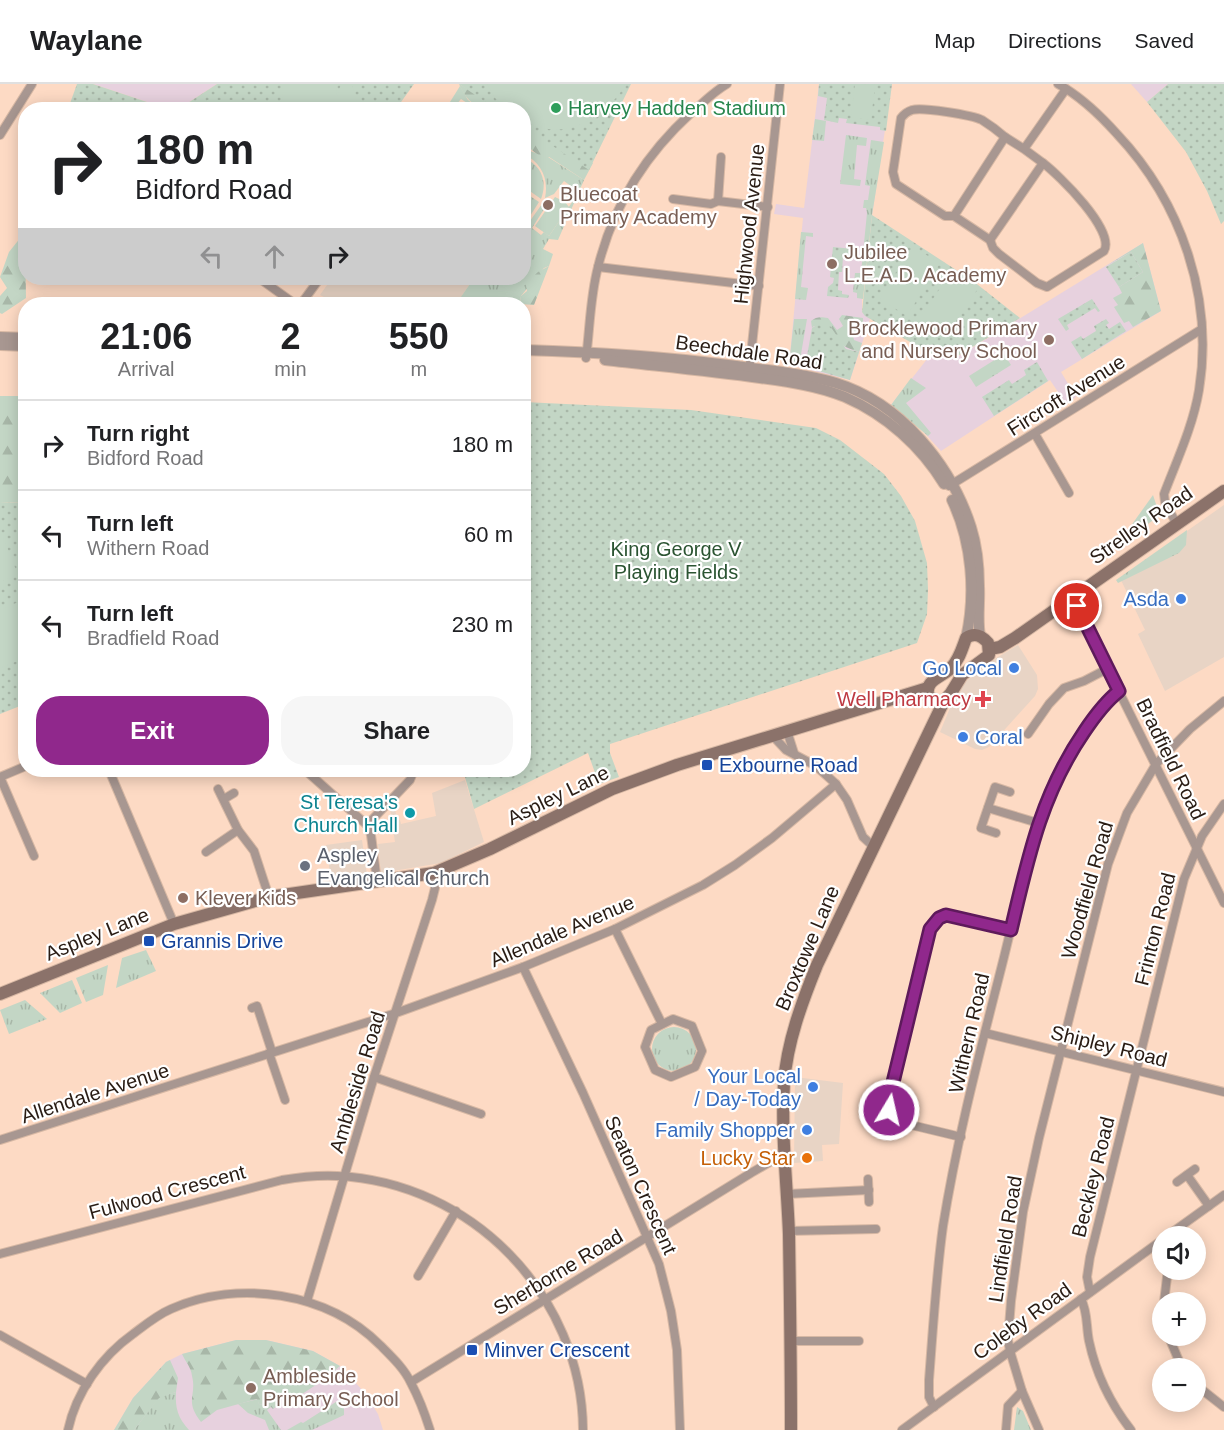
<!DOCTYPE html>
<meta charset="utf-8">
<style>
body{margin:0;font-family:Arial,sans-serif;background:#f6f6f6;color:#202124;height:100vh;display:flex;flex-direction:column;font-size:22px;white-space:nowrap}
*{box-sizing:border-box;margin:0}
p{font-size:20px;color:#757577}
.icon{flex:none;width:33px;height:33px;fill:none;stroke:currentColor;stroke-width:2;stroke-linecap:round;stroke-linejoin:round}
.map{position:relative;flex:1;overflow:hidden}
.panel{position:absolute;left:18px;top:213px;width:513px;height:480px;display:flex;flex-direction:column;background:#fff;border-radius:24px;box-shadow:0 3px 15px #0003}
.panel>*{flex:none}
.hud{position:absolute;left:18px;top:18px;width:513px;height:183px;border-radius:24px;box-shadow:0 3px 15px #0003;background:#fff;color:#202124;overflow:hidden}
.tools{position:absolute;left:1152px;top:1142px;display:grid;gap:12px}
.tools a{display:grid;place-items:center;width:54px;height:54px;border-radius:50%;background:#fff;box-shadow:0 3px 15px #0003;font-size:30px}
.pin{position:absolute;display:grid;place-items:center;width:51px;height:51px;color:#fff;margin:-26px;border:3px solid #fff;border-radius:50%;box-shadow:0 2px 6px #0007}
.me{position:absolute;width:66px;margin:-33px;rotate:9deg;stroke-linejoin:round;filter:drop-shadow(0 0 4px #0008)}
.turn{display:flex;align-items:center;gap:21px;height:126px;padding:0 18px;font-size:27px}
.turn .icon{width:78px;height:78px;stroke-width:2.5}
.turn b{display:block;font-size:42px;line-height:51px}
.lanes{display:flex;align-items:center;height:57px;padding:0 18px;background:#0003;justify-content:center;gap:30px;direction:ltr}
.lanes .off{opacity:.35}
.eta{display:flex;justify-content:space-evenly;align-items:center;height:102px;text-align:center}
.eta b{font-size:36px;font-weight:700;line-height:42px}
.action{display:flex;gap:12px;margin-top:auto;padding:12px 18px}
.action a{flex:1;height:69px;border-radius:24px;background:#90288c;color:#fff;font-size:24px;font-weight:700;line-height:69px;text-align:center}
.action a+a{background:#f6f6f6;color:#202124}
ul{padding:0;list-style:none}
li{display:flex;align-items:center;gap:18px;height:90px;padding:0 18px;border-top:2px solid #e0e0e0}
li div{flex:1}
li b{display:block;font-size:22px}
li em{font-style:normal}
header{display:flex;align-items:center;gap:36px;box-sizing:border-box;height:84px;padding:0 30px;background:#fff;border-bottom:2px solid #e0e0e0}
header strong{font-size:28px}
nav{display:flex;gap:33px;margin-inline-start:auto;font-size:21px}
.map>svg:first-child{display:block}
.commercial{fill:#e8d4c5}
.education{fill:#e7d1de}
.grass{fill:url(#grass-tufts)}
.forest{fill:url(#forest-firs)}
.park{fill:url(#park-dots)}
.garden{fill:#c3d6c5}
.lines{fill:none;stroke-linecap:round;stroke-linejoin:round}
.minor-casing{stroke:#d7b8a4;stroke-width:10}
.tertiary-casing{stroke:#d7b8a4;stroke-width:12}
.secondary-casing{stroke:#d7b8a4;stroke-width:14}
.minor{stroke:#a89791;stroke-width:8}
.tertiary{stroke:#a89791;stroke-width:10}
.secondary{stroke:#8b726a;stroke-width:12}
.route-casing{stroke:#5e1a5b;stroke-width:15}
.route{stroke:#90288c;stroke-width:10}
.leisure-dot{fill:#2e9e5b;stroke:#fff;stroke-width:2}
.education-dot{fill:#8d6e63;stroke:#fff;stroke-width:2}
.shop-dot{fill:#3f7fe0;stroke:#fff;stroke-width:2}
.health-dot{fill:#e0444e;stroke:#fff;stroke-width:2}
.transit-dot{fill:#1a4fb4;stroke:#fff;stroke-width:2}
.culture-dot{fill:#0f9aa8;stroke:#fff;stroke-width:2}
.worship-dot{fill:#6b7280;stroke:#fff;stroke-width:2}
.food-dot{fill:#e8710a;stroke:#fff;stroke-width:2}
.labels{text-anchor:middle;stroke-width:4.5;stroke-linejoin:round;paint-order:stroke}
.leisure-label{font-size:20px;fill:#27864d;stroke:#fff;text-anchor:start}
.education-label{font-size:20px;fill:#785e54;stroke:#fff;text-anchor:start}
.street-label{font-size:20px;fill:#291c14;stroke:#fff}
.park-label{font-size:20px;fill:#2b5432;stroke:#fff}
.shop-label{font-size:20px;fill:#366cbe;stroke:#fff;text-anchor:end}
.health-label{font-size:20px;fill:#be3a42;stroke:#fff;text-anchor:end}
.transit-label{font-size:20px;fill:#164399;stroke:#fff;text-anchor:start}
.culture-label{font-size:20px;fill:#0d838f;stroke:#fff;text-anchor:end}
.worship-label{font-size:20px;fill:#5b616d;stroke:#fff;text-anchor:start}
.food-label{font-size:20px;fill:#c56008;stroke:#fff;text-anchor:end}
</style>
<header>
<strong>Waylane</strong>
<nav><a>Map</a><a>Directions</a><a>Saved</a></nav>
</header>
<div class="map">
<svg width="1224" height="1346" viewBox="0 0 1224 1346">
<defs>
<pattern id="grass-tufts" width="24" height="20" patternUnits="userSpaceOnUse" patternTransform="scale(1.5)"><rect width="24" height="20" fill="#c3d6c5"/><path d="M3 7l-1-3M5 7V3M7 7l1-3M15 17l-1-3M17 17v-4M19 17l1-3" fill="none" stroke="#a8b7a8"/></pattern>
<pattern id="forest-firs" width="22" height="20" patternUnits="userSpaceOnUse" patternTransform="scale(1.5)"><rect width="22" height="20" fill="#c3d6c5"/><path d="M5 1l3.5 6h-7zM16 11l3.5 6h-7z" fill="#a8b7a8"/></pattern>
<pattern id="park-dots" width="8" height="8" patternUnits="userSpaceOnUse" patternTransform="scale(1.5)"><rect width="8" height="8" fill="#c3d6c5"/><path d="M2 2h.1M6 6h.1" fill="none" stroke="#a8b7a8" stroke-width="1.8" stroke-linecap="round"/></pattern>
</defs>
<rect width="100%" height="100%" fill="#fddac4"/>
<g class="commercial">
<path d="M332 194H474L456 220 330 216 320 211Z"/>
<path d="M1224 421V573L1165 607 1138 550 1145 546 1120 494Z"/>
<path d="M1018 561 1037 591 1038 605 1035 612 989 663 982 666 975 665 940 648 955 612 965 598 993 576Z"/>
<path d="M465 696 484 758 441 779 381 789 378 760 395 758 390 725 394 723 398 736H400L401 740 436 732 432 709Z"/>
<path d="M362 756 367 791 331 796 326 761Z"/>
<path d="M795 993 843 999 839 1060 822 1061 823 1077 794 1079Z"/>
</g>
<g class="education">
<path d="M93 0H217L177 26 168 25Z"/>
<path d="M819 0H892L872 131 862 213V228L870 235 850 296 789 281 803 134 774 130 776 120 804 124Z"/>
<path d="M1131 0H1168L1147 18Z"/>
<path d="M1143 159 1161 227 1061 288 1076 313 1066 320 1050 296 941 367 919 343 891 321 931 270 942 264H948L957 273Z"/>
<path d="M236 1256H266L313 1267 340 1282 365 1309 378 1330 383 1346H114L133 1314 166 1278 182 1270Z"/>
</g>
<g class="grass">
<path d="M460 2 468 16 480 25H471L473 23 461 15 453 25 445 26Z"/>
<path d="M815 35 826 37 824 57 812 56Z"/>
<path d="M846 51 867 54 866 62 857 61 854 95 861 96 860 102 840 100Z"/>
<path d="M524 55 530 67 548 73 584 96 558 156 549 155 543 165 553 170 549 182 544 184 521 212 520 220H456L474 194H524V74C541 81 548 97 541 115L527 105 524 108 539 118 525 140 527 141 542 120 546 122 532 144 541 151 544 148 549 152 579 108 564 97 554 110 545 114C549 94 541 79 524 70Z"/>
<path d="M871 56 884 58 872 131 863 215 857 214V209L853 208 855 189H861L867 129 866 124H863L864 116H868L870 102 865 101Z"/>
<path d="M801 148 813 149V153L806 152 801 203 808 204 806 216 795 215Z"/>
<path d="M794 235H807L799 282 789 281Z"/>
<path d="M1004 270 1011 281 976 303 969 292Z"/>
<path d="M911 294 926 304 906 319 931 349 928 352 891 321Z"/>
<path d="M1153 411 1157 423 1156 434 1122 459 1120 457Z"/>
<path d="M1187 446 1186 461 1179 469 1118 499 1116 496Z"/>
<path d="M146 866 156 887 116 904 122 874Z"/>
<path d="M108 881 103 911 86 918 76 894Z"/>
<path d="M72 896 82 919 60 929 40 909Z"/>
<path d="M25 916 47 935 9 950 0 926Z"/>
<circle cx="674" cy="965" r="22"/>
<path d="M176 1308C175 1324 178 1334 189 1346H134L159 1313Z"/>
<path d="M258 1315 259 1320 271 1323 267 1326 281 1346H269L265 1336 248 1329 238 1320Z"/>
<path d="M339 1316 344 1324V1331L312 1346H287L301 1338 303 1339Z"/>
<path d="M1017 1323 1023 1327 1031 1346H1014Z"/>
</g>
<g class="forest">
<path d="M459 0 493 20V25C475 25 466 16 459 0Z"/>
<path d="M524 36 593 79 584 96 549 73 546 75C525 64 524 59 524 36Z"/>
<path d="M25 148 26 214 2 230 0 229V212L7 204 0 193 9 168Z"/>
<path d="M1143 159 1161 227 1133 243 1129 237 1124 239 1114 223 1118 221 1113 214 1122 209 1119 203 1143 188 1131 168 1106 182Z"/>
<path d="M549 182 534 221 520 220 521 212 527 207 526 199 538 188Z"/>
<path d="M842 231 863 234V238L853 252 854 256 862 259 859 268C842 264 829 251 814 242L812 244 811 237C817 232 821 233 828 234L837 246 843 242 839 235Z"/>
<path d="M0 312H25V419L0 418Z"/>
<path d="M236 1256H266L313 1267 340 1282 325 1295 293 1316 287 1308 277 1315 280 1320 273 1325 271 1323 259 1320 257 1315 217 1326 201 1338C184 1316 197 1312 192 1292 191 1283 185 1277 182 1270Z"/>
<path d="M170 1276 178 1294 176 1308 159 1314 134 1346H114L133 1314 166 1278Z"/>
</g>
<g class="park">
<path d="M77 0H93L168 25H68Z"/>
<path d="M217 0H414L396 25 177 26Z"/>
<path d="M459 0H631L589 86 524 43V26L496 25Z"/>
<path d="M819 0H892L886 47 880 46V43L846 39 847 35 839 34 838 39 824 36 827 14 818 12Z"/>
<path d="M1168 0H1224V137L1221 140 1207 107 1186 68 1147 18Z"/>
<path d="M872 131 973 197 1020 234 956 273 948 264H942L931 270 865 232 862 228Z"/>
<path d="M833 163 854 165 853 173H843L842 188H839L838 206 842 207V210L849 211 848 214 827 212 828 203 833 199 834 194 830 193Z"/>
<path d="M1131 168 1143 188 1119 203 1106 183Z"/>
<path d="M1092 215 1100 227 1098 228 1095 224 1067 241 1069 245 1066 247 1058 235Z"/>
<path d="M1106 235 1109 239 1106 241 1109 245 1120 238 1126 247 1082 275 1071 258 1081 252 1083 255 1096 247 1094 242Z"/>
<path d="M820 239H828L846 265 859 268 850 296 805 283 812 244Z"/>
<path d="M1037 278 1048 297 994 332 982 313 1009 296 1012 300 1026 291 1024 286Z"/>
<path d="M524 318 691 326 816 344 840 356 884 390 901 412 915 437 927 479 928 506 927 530 917 559 610 660V669L619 693 599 700 588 669 474 725 463 686H524Z"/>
<path d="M0 418 26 419 25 620 0 630Z"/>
</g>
<g class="garden">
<path d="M282 0H336L337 12 341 0H352L359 25H283Z"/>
<path d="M487 0H626C605 35 562 60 524 36V26L508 25 495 14Z"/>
<path d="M855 0 875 1 871 36 851 33Z"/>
<rect x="207" y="16" width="59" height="9"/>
<path d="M555 113 565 118 569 123 549 152 535 142Z"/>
<path d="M913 163 940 179 907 232 880 215Z"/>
<path d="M953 185 979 203 944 255 918 237Z"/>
<path d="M0 445 18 491 0 498Z"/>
<path d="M25 515V574L0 584V526Z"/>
</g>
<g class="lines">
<g class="minor-casing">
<g id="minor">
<path d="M1058 0C1080 12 1100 31 1117 50 1181 118 1214 213 1199 306 1193 342 1177 376 1164 410L1165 418 1176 439"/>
<path d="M0 51 32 0"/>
<path d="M1024 65 1005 53 954 132 990 156 1043 79 1024 65 1066 5"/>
<path d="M673 115 711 120 718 117 768 123"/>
<path d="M718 117 721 73"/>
<path d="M954 132H945L896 100 893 88 901 34C904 30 906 28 912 26 922 23 972 31 982 36 990 41 998 47 1005 53"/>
<path d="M990 156 993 164 999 170 1037 199 1047 203 1104 167C1116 147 1059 91 1043 79"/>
<path d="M598 183 759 202"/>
<path d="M263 197 295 220"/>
<path d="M301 220 320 194"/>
<path d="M586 274C590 244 590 213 598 183 613 122 645 71 691 29 703 19 713 8 727 0"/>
<path d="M749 289 780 0"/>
<path d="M1035 350 1069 409"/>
<path d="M949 402 1202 245"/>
<path d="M1072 513 1224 819"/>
<path d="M787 647 794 669"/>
<path d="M1028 650 1049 620 1064 604 1084 597 1109 584"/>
<path d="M772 651 786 666 816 682 836 700 847 716 863 753 874 763"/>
<path d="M109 686 174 840"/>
<path d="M305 686 367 741 371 751 377 797"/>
<path d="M0 693 34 772"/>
<path d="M0 693 26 682"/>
<path d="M218 705 238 746 254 767 269 813"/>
<path d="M224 715 234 709"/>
<path d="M988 724 1038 739"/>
<path d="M367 741 410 696 414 686"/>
<path d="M996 749 981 744 995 703 1010 708"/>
<path d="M206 768 238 746"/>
<path d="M615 845 662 940"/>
<path d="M523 883 583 1009 659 1180 671 1227 677 1266 680 1346"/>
<path d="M252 924 257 922 272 968"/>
<path d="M673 935 692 942 702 967 695 983 671 993 655 986 645 963 651 946Z"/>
<path d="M985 949 1224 1008"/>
<path d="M269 969 285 1016"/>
<path d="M374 993 481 1030"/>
<path d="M961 1053 903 1039 892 1031 888 1019 930 845C936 835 942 831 954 832L1011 846"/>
<path d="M0 1056 396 929 523 883 615 845 703 801 735 781 772 754 836 700"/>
<path d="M1187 1091 1209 1122"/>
<path d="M868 1095 869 1118"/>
<path d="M1177 1098 1195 1085"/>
<path d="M787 1110 869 1106"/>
<path d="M789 1147 876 1145"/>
<path d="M1167 1152 1224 1111"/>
<path d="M0 1170 282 1096C300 1093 318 1091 337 1092 471 1098 582 1211 583 1346"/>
<path d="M418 1192 456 1127"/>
<path d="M1090 1208 1087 1193 1090 1173 1184 795 1202 752 1224 720"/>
<path d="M1081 1215C1088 1228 1086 1243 1089 1257 1096 1290 1110 1319 1131 1346"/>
<path d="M307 1217 374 993 432 816 435 804 434 789"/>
<path d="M1164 1218 1168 1185"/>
<path d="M0 1251 87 1300"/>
<path d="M1168 1251 1182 1284"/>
<path d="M791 1257H859"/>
<path d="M411 1298 751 1089 770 1078 785 1074"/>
<path d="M1196 1301 1224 1323"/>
<path d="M934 1323 929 1313V1296C933 1245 936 1193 943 1142 957 1054 980 968 1002 881 1022 802 1035 720 1081 652 1093 635 1104 619 1119 607"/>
<path d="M68 1346C76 1308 102 1272 133 1250 145 1241 157 1231 171 1225 239 1195 327 1208 380 1261 391 1272 404 1284 411 1299 419 1314 425 1330 430 1346"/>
<path d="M902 1346 1162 1156"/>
<path d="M1006 1346 1008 1322 1022 1307"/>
<path d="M1039 1346 1022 1307 1010 1267 1008 1256 1011 1217 1023 1128 1039 1054 1108 780 1127 729 1156 680 1190 645 1224 617"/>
</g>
</g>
<g class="tertiary-casing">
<g id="tertiary">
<path d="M0 253 26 254"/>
<path d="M0 261 26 262"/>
<path d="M524 266C592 268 660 272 728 281 764 286 801 289 836 299 901 319 951 381 971 443 977 462 979 482 979 502 980 519 977 535 980 552"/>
<path d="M605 276C657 282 709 287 760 294 789 298 819 302 845 313 886 331 921 362 944 400"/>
<path d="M952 416C972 458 976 510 966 554"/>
</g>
</g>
<g class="secondary-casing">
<g id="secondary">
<path d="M990 565 1000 563 1015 554 1224 407"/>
<path d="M0 910 174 840 269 813 434 789 490 765 612 705 677 681 928 604"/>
<path d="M791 1346C791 1281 790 1215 789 1150 787 1100 781 1049 784 999 787 958 802 918 817 881L944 617 951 609 962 591 989 571 988 559C982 552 975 548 966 554 962 565 959 576 951 584 941 594 925 595 928 612L938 618 944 617"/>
</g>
</g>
<use href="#minor" class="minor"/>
<use href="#tertiary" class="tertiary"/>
<use href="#secondary" class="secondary"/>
</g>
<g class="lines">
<g class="route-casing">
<path id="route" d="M889 1026 888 1019 930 845 939 834 946 831 1011 846C1028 774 1041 711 1084 648 1094 633 1105 618 1119 607L1077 522"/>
</g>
<use href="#route" class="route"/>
</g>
<circle class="leisure-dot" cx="556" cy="24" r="6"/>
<g class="education-dot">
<circle cx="548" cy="121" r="6"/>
<circle cx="832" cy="180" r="6"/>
<circle cx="1049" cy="256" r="6"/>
<circle cx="183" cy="814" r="6"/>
<circle cx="251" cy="1304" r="6"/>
</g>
<g class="shop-dot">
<circle cx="1181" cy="515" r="6"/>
<circle cx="1014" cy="584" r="6"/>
<circle cx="963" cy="653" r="6"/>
<circle cx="813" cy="1003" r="6"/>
<circle cx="807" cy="1046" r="6"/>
</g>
<path class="health-dot" d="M980 606h6v6h6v6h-6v6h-6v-6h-6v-6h6z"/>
<g class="transit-dot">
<rect x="701" y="675" width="12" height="12" rx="3"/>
<rect x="143" y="851" width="12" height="12" rx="3"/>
<rect x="466" y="1260" width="12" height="12" rx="3"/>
</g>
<circle class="culture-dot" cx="410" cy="729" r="6"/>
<circle class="worship-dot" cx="305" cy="782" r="6"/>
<circle class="food-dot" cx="807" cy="1074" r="6"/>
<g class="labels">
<g class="leisure-label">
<text x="568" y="31">Harvey Hadden Stadium</text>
</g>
<g class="education-label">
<text x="560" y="117">Bluecoat<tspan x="560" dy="23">Primary Academy</tspan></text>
<text x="844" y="175">Jubilee<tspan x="844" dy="23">L.E.A.D. Academy</tspan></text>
<text x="1037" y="251" text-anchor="end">Brocklewood Primary<tspan x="1037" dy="23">and Nursery School</tspan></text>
<text x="195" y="821">Klever Kids</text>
<text x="263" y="1299">Ambleside<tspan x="263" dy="23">Primary School</tspan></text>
</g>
<g class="street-label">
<text transform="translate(749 140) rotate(-84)" y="7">Highwood Avenue</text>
<text transform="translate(749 268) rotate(8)" y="7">Beechdale Road</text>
<text transform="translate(1066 311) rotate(-32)" y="7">Fircroft Avenue</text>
<text transform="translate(1141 441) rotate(-35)" y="7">Strelley Road</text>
<text transform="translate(1171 675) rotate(64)" y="7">Bradfield Road</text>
<text transform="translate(558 711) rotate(-26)" y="7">Aspley Lane</text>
<text transform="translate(1087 806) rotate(-74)" y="7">Woodfield Road</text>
<text transform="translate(1155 845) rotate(-76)" y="7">Frinton Road</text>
<text transform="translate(562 847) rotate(-23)" y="7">Allendale Avenue</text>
<text transform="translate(97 850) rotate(-22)" y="7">Aspley Lane</text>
<text transform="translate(807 864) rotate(-67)" y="7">Broxtowe Lane</text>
<text transform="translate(969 949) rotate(-77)" y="7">Withern Road</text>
<text transform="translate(1109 962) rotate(14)" y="7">Shipley Road</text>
<text transform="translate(357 998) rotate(-73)" y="7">Ambleside Road</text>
<text transform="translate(95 1009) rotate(-18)" y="7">Allendale Avenue</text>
<text transform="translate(1093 1093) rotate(-76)" y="7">Beckley Road</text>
<text transform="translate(641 1101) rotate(66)" y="7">Seaton Crescent</text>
<text transform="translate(167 1108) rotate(-15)" y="7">Fulwood Crescent</text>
<text transform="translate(1005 1155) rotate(-81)" y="7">Lindfield Road</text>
<text transform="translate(558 1188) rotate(-31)" y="7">Sherborne Road</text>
<text transform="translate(1022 1237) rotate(-36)" y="7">Coleby Road</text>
</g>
<g class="park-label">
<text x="676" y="472">King George V<tspan x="676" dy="23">Playing Fields</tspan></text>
</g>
<g class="shop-label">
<text x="1169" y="522">Asda</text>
<text x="1002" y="591">Go Local</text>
<text x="975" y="660" text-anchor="start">Coral</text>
<text x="801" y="999">Your Local<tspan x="801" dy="23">/ Day-Today</tspan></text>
<text x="795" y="1053">Family Shopper</text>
</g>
<g class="health-label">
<text x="971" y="622">Well Pharmacy</text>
</g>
<g class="transit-label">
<text x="719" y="688">Exbourne Road</text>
<text x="161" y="864">Grannis Drive</text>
<text x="484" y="1273">Minver Crescent</text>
</g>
<g class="culture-label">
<text x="398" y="725">St Teresa's<tspan x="398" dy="23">Church Hall</tspan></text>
</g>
<g class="worship-label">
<text x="317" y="778">Aspley<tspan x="317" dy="23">Evangelical Church</tspan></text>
</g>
<g class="food-label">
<text x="795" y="1081">Lucky Star</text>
</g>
</g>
</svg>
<div class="tools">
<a><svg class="icon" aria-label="sound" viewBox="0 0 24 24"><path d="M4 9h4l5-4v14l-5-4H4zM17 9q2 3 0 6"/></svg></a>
<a>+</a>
<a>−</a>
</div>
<div class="pin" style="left:1077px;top:522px;background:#d93025"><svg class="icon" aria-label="arrive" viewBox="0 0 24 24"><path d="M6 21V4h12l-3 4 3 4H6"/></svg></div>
<svg class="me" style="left:889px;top:1026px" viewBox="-20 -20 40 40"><circle r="17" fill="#90288c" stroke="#fff" stroke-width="3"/><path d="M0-11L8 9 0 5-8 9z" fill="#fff"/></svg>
<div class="hud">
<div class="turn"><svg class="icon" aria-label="right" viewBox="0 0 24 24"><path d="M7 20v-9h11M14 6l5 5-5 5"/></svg><div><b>180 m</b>Bidford Road</div></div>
<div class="lanes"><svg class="icon off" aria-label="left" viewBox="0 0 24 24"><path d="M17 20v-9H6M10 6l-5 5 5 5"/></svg><svg class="icon off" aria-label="ahead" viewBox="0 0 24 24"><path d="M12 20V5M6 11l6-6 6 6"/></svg><svg class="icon" aria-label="right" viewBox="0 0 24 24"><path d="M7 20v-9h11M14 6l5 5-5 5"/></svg></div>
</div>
<section class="panel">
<div class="eta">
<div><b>21:06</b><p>Arrival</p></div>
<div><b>2</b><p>min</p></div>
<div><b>550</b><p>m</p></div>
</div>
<ul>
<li><svg class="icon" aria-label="right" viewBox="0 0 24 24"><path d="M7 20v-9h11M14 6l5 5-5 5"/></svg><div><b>Turn right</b><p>Bidford Road</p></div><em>180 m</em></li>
<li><svg class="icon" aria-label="left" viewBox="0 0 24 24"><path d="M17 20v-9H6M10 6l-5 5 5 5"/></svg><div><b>Turn left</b><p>Withern Road</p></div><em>60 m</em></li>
<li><svg class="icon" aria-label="left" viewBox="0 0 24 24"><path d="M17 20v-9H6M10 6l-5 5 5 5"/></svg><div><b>Turn left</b><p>Bradfield Road</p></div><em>230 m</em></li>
</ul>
<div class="action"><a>Exit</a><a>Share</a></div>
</section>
</div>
